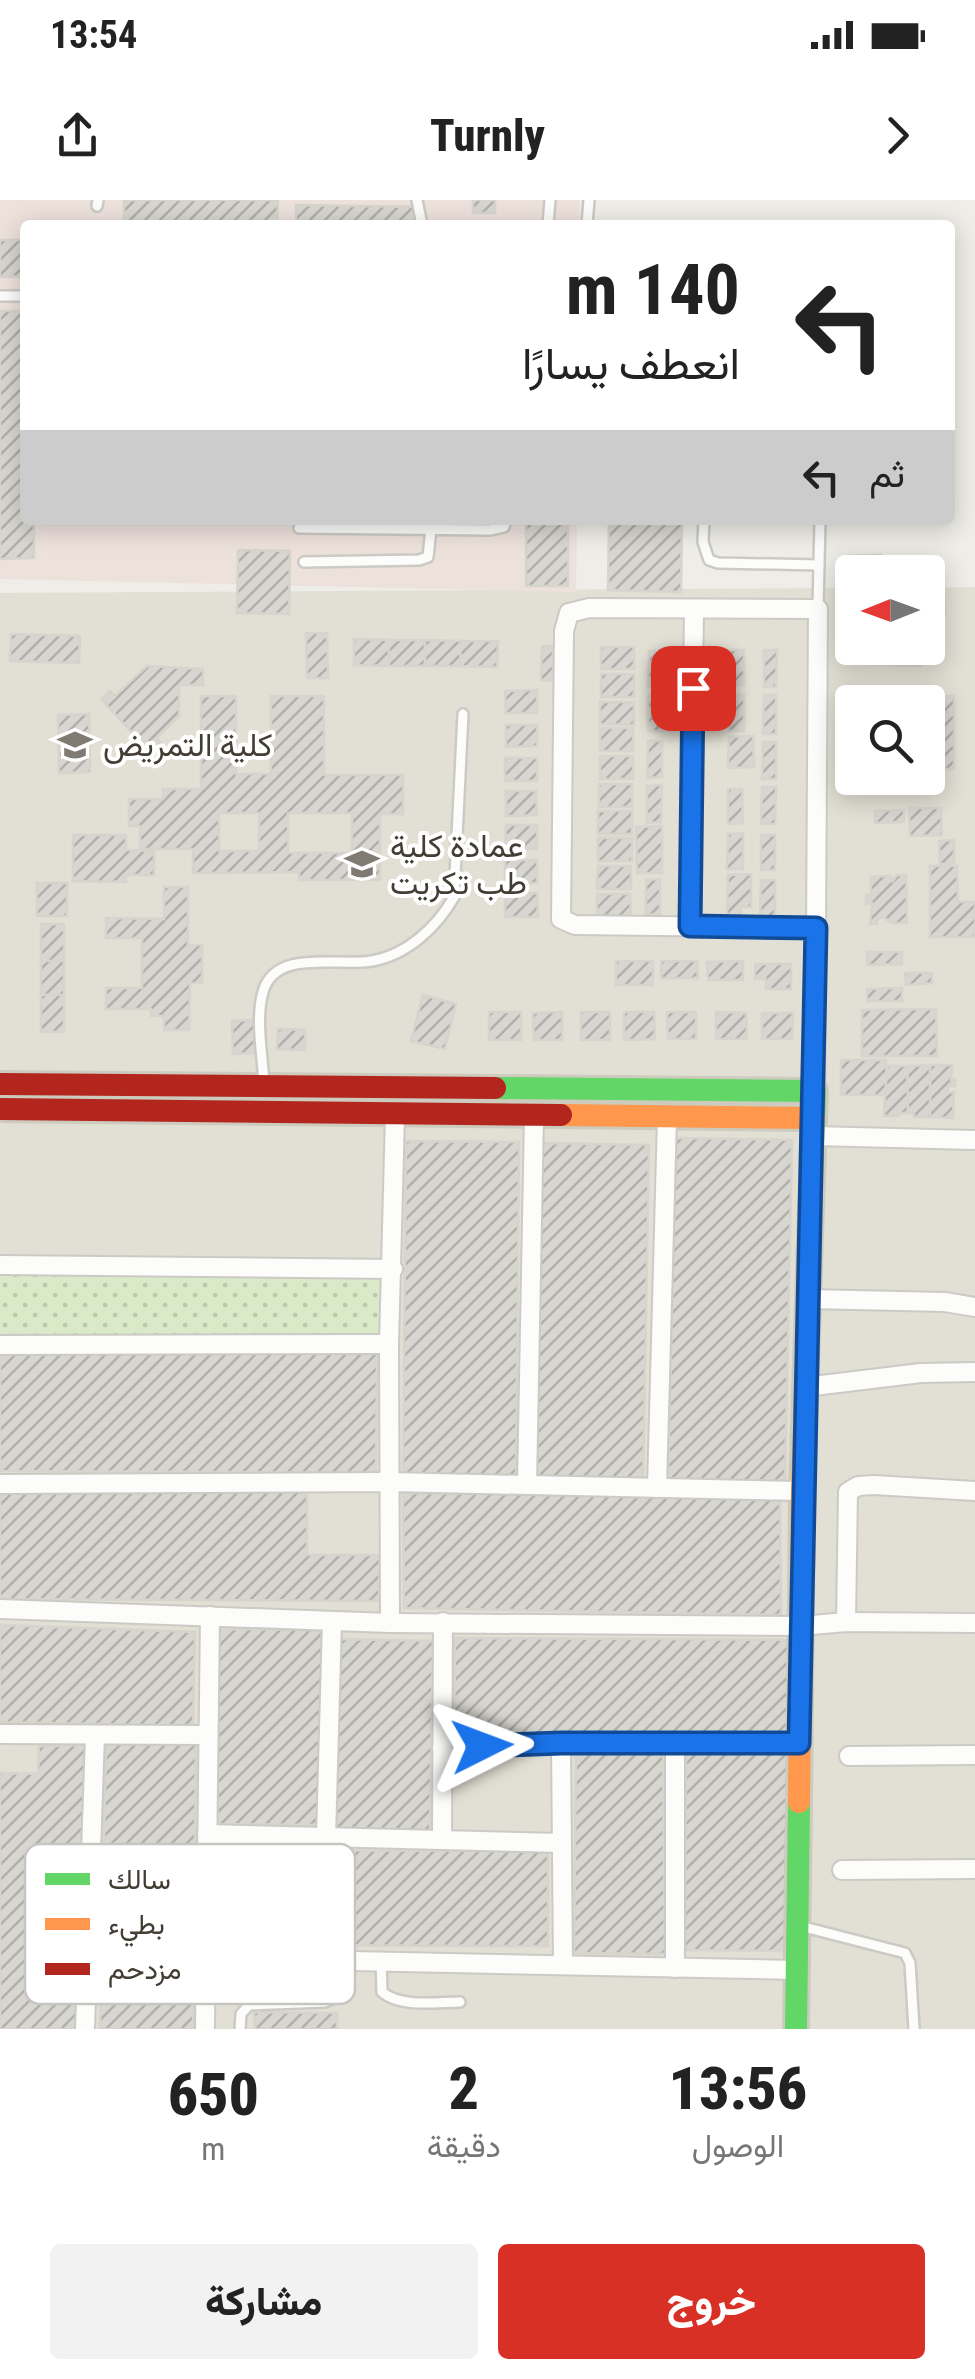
<!DOCTYPE html>
<html lang="ar">
<meta charset="utf-8">
<style>
body{margin:0;font-family:"Roboto Condensed",Vazirmatn,sans-serif;background:#f2f2f2;color:#222;direction:rtl;height:100vh;display:flex;flex-direction:column;font-size:38px;white-space:nowrap}
*{box-sizing:border-box;margin:0}
p{font-size:32px;color:#767676}
.icon{flex:none;width:55px;height:55px;fill:none;stroke:currentColor;stroke-width:2;stroke-linecap:round;stroke-linejoin:round}
.map{position:relative;height:1829px;overflow:hidden;direction:ltr}
.drawer{display:flex;flex-direction:column;background:#fff;flex:1}
.drawer>*{flex:none}
.banner{position:absolute;left:20px;top:20px;width:935px;height:305px;border-radius:10px;box-shadow:0 5px 25px #0003;direction:rtl;background:#fff;color:#222;overflow:hidden}
.needle{width:65px;rotate:269deg}
.fabs{position:absolute;left:835px;top:355px;display:grid;gap:20px}
.fabs a{display:grid;place-items:center;width:110px;height:110px;border-radius:10px;background:#fff;box-shadow:0 5px 25px #0003;font-size:50px}
.pin{position:absolute;display:grid;place-items:center;width:85px;height:85px;color:#fff;margin:-42px;border-radius:20px;box-shadow:0 5px 15px #0006}
.me{position:absolute;width:110px;margin:-55px;rotate:87deg;stroke-linejoin:round;filter:drop-shadow(0 0 8px #0008)}
.turn{display:flex;align-items:center;gap:35px;height:210px;padding:0 50px;font-size:45px}
.turn .icon{width:130px;height:130px;stroke-width:2.5}
.turn b{display:block;font-size:70px;line-height:85px}
.then{display:flex;align-items:center;height:95px;padding:0 50px;background:#0003;gap:20px;font-size:38px}
.eta{display:flex;justify-content:space-evenly;align-items:center;height:170px;text-align:center}
.eta b{font-size:60px;font-weight:800;line-height:70px}
.cta{display:flex;gap:20px;margin-top:auto;padding:20px 50px}
.cta a{flex:1;height:115px;border-radius:10px;background:#d93025;color:#fff;font-size:40px;font-weight:800;line-height:115px;text-align:center}
.cta a+a{background:#f2f2f2;color:#222}
.status{display:flex;justify-content:space-between;align-items:center;height:70px;padding:0 50px;background:#fff;direction:ltr}
.status svg{height:28px;fill:currentColor}
header{display:flex;justify-content:space-between;align-items:center;height:130px;padding:0 50px;background:#fff;font-size:45px;font-weight:800}
.map>svg:first-child{display:block}
.residential{fill:#e2dfd4;fill-rule:evenodd}
.medical{fill:#ede1dc}
.park{fill:url(#park-dots)}
.building{fill:url(#building-hatch);stroke:#d6d4cd;stroke-width:2.5;fill-rule:evenodd}
.lines{fill:none;stroke-linecap:round;stroke-linejoin:round}
.lane-casing{stroke:#cccac5;stroke-width:14}
.street-casing{stroke:#cccac5;stroke-width:22}
.fast-casing{stroke:#cdcabe;stroke-width:28}
.slow-casing{stroke:#cdcabe;stroke-width:28}
.jam-casing{stroke:#cdcabe;stroke-width:28}
.lane{stroke:#fcfcfb;stroke-width:9}
.street{stroke:#fcfcfb;stroke-width:18}
.fast{stroke:#63d668;stroke-width:22}
.slow{stroke:#ff974d;stroke-width:22}
.jam{stroke:#b3261e;stroke-width:22}
.route-casing{stroke:#114b97;stroke-width:25}
.route{stroke:#1a73e8;stroke-width:18}
.labels{text-anchor:middle;stroke-width:8;stroke-linejoin:round;paint-order:stroke}
.poi-label{font-size:32px;fill:#433e34;stroke:#fff;text-anchor:start}
.key{fill:#fff;stroke:#c7c5c2;stroke-width:2.5}
.key-label{font-size:28px;fill:#433e34}
</style>
<div class="status"><b>13:54</b><svg viewBox="0 0 49 12"><path d="M0 12V9h3v3zM5 12V6h3v6zM10 12V3h3v9zM15 12V0h3v12zM26 1h20v11H26zM47 4h2v5h-2z"/></svg></div>
<header><svg class="icon" aria-label="forward" viewBox="0 0 24 24"><path d="M9 5l7 7-7 7"/></svg>Turnly<svg class="icon" aria-label="share" viewBox="0 0 24 24"><path d="M12 15V3M7 8l5-5 5 5M5 13v7h14v-7"/></svg></header>
<div class="map">
<svg width="975" height="1829" viewBox="0 0 975 1829">
<defs>
<pattern id="park-dots" width="8" height="8" patternUnits="userSpaceOnUse" patternTransform="scale(2.5)"><rect width="8" height="8" fill="#dae9c8"/><path d="M2 2h.1M6 6h.1" fill="none" stroke="#bcc9ac" stroke-width="1.8" stroke-linecap="round"/></pattern>
<pattern id="building-hatch" width="6" height="6" patternUnits="userSpaceOnUse" patternTransform="scale(2.5)"><rect width="6" height="6" fill="#d8d6d0"/><path d="M-1 1l2-2M0 6l6-6M5 7l2-2" fill="none" stroke="#b1afaa"/></pattern>
</defs>
<rect width="100%" height="100%" fill="#eeede7"/>
<path class="residential" d="M975 387V1829H0V393L852 388V448H928V388ZM852 502H928V578H852Z"/>
<path class="medical" d="M0 0H579L580 25H25V320H577L576 392 0 379Z"/>
<path class="park" d="M0 1075 380 1079V1137L0 1133Z"/>
<g class="building">
<path d="M124 0H278L277 25 124 24Z"/>
<rect x="473" y="0" width="22" height="13"/>
<path d="M296 5 416 7 415 25H296Z"/>
<path d="M0 40H25V76L0 77Z"/>
<path d="M0 111H25V320H34V358L0 359Z"/>
<rect x="526" y="320" width="42" height="66"/>
<path d="M609 320H682L681 392 608 390Z"/>
<path d="M238 350 290 351 289 414 237 413Z"/>
<path d="M881 355V372H852V385H848L847 356Z"/>
<path d="M889 359H916V371L890 372Z"/>
<path d="M928 391H944L945 415H928Z"/>
<path d="M306 433H327L328 478H307Z"/>
<path d="M11 434 80 436 79 463 10 461Z"/>
<path d="M354 439 389 440V466L354 465Z"/>
<rect x="389" y="440" width="36" height="26"/>
<path d="M425 440 461 441 460 466H425Z"/>
<path d="M461 441H498L497 467 460 466Z"/>
<path d="M542 446H553V481L541 480Z"/>
<rect x="601" y="447" width="33" height="22"/>
<rect x="861" y="448" width="23" height="15"/>
<path d="M891 448H921V466L890 465Z"/>
<path d="M663 450V485L648 486 649 451Z"/>
<rect x="729" y="450" width="15" height="35"/>
<path d="M764 450H777L776 487H764Z"/>
<path d="M147 466 203 469V485H179V516L156 538 162 544 152 554 101 499 110 491 115 496Z"/>
<rect x="601" y="474" width="33" height="23"/>
<path d="M537 490V513H506L505 491Z"/>
<rect x="729" y="495" width="15" height="36"/>
<path d="M764 495H776V534H763Z"/>
<path d="M201 496H236V574H271V496H324V575H403V614H380V680H299V672L193 673V649H140V626H129V599H163V589H201ZM219 613H259V651H219ZM288 613H352V653H288Z"/>
<path d="M648 496H663L662 531H648Z"/>
<path d="M954 496V569H928V502H905V497Z"/>
<path d="M600 502H634V525L600 524Z"/>
<path d="M89 514 90 572 59 573 58 515Z"/>
<path d="M506 525H537V546L506 547Z"/>
<rect x="600" y="528" width="33" height="23"/>
<path d="M753 536 754 567 728 568 729 537Z"/>
<path d="M648 541H662V577L647 578Z"/>
<path d="M763 542H776V579H762Z"/>
<rect x="600" y="556" width="33" height="23"/>
<rect x="505" y="558" width="32" height="23"/>
<rect x="599" y="584" width="33" height="23"/>
<path d="M662 585 661 622 647 623V586Z"/>
<path d="M762 587H776L775 624H761Z"/>
<path d="M728 589H742L743 623 728 624Z"/>
<path d="M506 591H536L537 615 506 616Z"/>
<path d="M909 608H941L942 635 910 636Z"/>
<path d="M904 610V622L875 623V611Z"/>
<rect x="598" y="611" width="34" height="23"/>
<path d="M506 625H537V649H505Z"/>
<path d="M662 626V673H637L636 627Z"/>
<path d="M743 633V669H727L728 634Z"/>
<path d="M73 635H126V650L154 651V675H126V682L73 681Z"/>
<rect x="761" y="635" width="14" height="35"/>
<rect x="598" y="638" width="34" height="23"/>
<path d="M954 640V663L940 664 939 641Z"/>
<path d="M505 660H537V683L505 684Z"/>
<path d="M598 666H631V689H597Z"/>
<path d="M930 666H957L958 702H975V737H930Z"/>
<path d="M751 674V707H741V716H727L728 675Z"/>
<path d="M897 675H906L907 723H892L883 717 877 720V724H870L872 703 866 704V695H871V677L891 676 893 681Z"/>
<path d="M660 679V714L646 715V680Z"/>
<path d="M761 680H775V718L760 719Z"/>
<rect x="37" y="683" width="30" height="33"/>
<path d="M164 687H188V745H202V783H190L189 830H164V816H151V809H106V788H142V738H106V718L164 719Z"/>
<path d="M537 693 538 717H505V694Z"/>
<path d="M597 694H630L631 717H597Z"/>
<rect x="41" y="724" width="23" height="37"/>
<path d="M867 752H902V764L867 765Z"/>
<rect x="41" y="761" width="23" height="34"/>
<rect x="616" y="761" width="37" height="24"/>
<path d="M661 761H697L698 778H661Z"/>
<path d="M743 761V780H708L707 762Z"/>
<path d="M755 764H791V789H766V779H755Z"/>
<path d="M905 773H932V783L906 785Z"/>
<path d="M902 788V801H867V789Z"/>
<rect x="41" y="795" width="23" height="37"/>
<path d="M423 795 456 804 445 849 411 841Z"/>
<path d="M936 809 937 856H862V810Z"/>
<rect x="489" y="812" width="32" height="28"/>
<path d="M562 812V840H534L533 813Z"/>
<rect x="581" y="812" width="29" height="28"/>
<path d="M624 812H654L655 839 624 840Z"/>
<path d="M667 812H696V839H668Z"/>
<path d="M716 812 746 813 747 839H716Z"/>
<path d="M762 813H793L792 839H762Z"/>
<path d="M254 820 255 853 233 854 232 821Z"/>
<path d="M278 829 305 830V850L277 849Z"/>
<path d="M841 860H886L887 895H841Z"/>
<path d="M930 865H952L951 880 955 879V886H948V893L954 892 953 918 930 917Z"/>
<path d="M930 865V917H914V913H908L907 866Z"/>
<path d="M887 866H907L908 913H899V916H884Z"/>
<path d="M676 938 792 940 785 1281 668 1279Z"/>
<path d="M406 941 519 942 516 1277 403 1276Z"/>
<path d="M542 943 649 945 643 1280 536 1278Z"/>
<path d="M0 1150 377 1152 376 1273 0 1271Z"/>
<path d="M0 1289 307 1291V1355H380L379 1401 0 1399Z"/>
<path d="M403 1293 780 1295 781 1415 404 1408Z"/>
<path d="M0 1425 195 1432 193 1526 0 1522Z"/>
<path d="M219 1429 322 1430 320 1625 217 1624Z"/>
<path d="M455 1438 788 1440 787 1534 454 1533Z"/>
<path d="M339 1439 433 1441 430 1635 336 1633Z"/>
<path d="M106 1544 196 1545 193 1829H100Z"/>
<path d="M85 1545 76 1829H0V1573L38 1574 39 1546Z"/>
<path d="M686 1552H791L789 1751 685 1750Z"/>
<path d="M576 1553H663L665 1754 574 1753Z"/>
<path d="M222 1650 548 1651V1746L221 1745Z"/>
<path d="M254 1812 337 1813V1829H255Z"/>
</g>
<g class="lines">
<g class="lane-casing">
<g id="lane">
<path d="M417 0 422 25"/>
<path d="M97 6 98 0"/>
<path d="M548 25 550 0"/>
<path d="M587 25 589 0"/>
<path d="M0 96H25"/>
<path d="M704 320 703 342 709 360 718 363 819 365"/>
<path d="M299 328 490 330 504 327 506 320"/>
<path d="M304 362 419 360 428 357 431 329"/>
<path d="M818 409 820 320"/>
<path d="M264 885C263 857 255 819 263 792 275 748 338 767 372 761 407 755 437 727 454 697L463 514"/>
<path d="M800 1726 905 1753 910 1763 914 1829"/>
<path d="M381 1761 382 1792C401 1808 436 1802 460 1802"/>
<path d="M240 1829 241 1814 249 1805 325 1802 334 1798 338 1760"/>
</g>
</g>
<g class="street-casing">
<g id="street">
<path d="M690 726 694 409"/>
<path d="M815 891 818 409 589 408 569 413 564 431 561 719 575 725 815 728"/>
<path d="M814 936 975 940"/>
<path d="M0 1065 393 1069"/>
<path d="M808 1099 945 1102 975 1107"/>
<path d="M0 1145 389 1144"/>
<path d="M805 1187 921 1173 975 1172"/>
<path d="M0 1284 389 1282 802 1291"/>
<path d="M527 1285 534 915"/>
<path d="M657 1288 667 917"/>
<path d="M0 1409 390 1423 389 1144 395 914"/>
<path d="M846 1422 848 1292 858 1286 874 1285 975 1291"/>
<path d="M390 1423 801 1426 846 1422 975 1423"/>
<path d="M0 1534 208 1535"/>
<path d="M675 1542V1768"/>
<path d="M561 1543 563 1765"/>
<path d="M442 1548 561 1543H799"/>
<path d="M849 1556 975 1555"/>
<path d="M207 1634 562 1643"/>
<path d="M326 1638 332 1421"/>
<path d="M442 1639 443 1422"/>
<path d="M842 1670 975 1669"/>
<path d="M206 1758 796 1770"/>
<path d="M85 1829 95 1535"/>
<path d="M205 1829 210 1416"/>
</g>
</g>
<g class="fast-casing">
<g id="fast">
<path d="M495 888 815 891 810 1037"/>
<path d="M796 1829 799 1602"/>
</g>
</g>
<g class="slow-casing">
<g id="slow">
<path d="M561 915 814 918"/>
<path d="M799 1602 802 1291 810 1037"/>
</g>
</g>
<g class="jam-casing">
<g id="jam">
<path d="M0 884 495 888"/>
<path d="M0 909 561 915"/>
</g>
</g>
<use href="#lane" class="lane"/>
<use href="#street" class="street"/>
<use href="#fast" class="fast"/>
<use href="#slow" class="slow"/>
<use href="#jam" class="jam"/>
</g>
<g class="lines">
<g class="route-casing">
<path id="route" d="M482 1546 561 1543H799L816 728 690 726 693 488"/>
</g>
<use href="#route" class="route"/>
</g>
<defs>
<g id="university-bare" transform="scale(2.7)"><path d="M0-5L7-2L0 1L-7-2ZM-4 1L0 2.5L4 1V4Q0 6-4 4Z" fill="#7f7b73" stroke="#fff" stroke-width="2.5" paint-order="stroke"/></g>
</defs>
<g fill-rule="evenodd">
<use href="#university-bare" x="75" y="545"/>
<use href="#university-bare" x="362" y="664"/>
</g>
<g class="labels">
<g class="poi-label">
<text x="103" y="556">كلية التمريض</text>
<text x="390" y="657">عمادة كلية<tspan x="390" dy="37">طب تكريت</tspan></text>
</g>
</g>
<rect x="25" y="1644" width="330" height="160" rx="15" class="key"/>
<rect x="45" y="1673" width="45" height="12" fill="#63d668"/>
<rect x="45" y="1718" width="45" height="12" fill="#ff974d"/>
<rect x="45" y="1763" width="45" height="12" fill="#b3261e"/>
<g class="key-label">
<text x="108" y="1689">سالك</text>
<text x="108" y="1734">بطيء</text>
<text x="108" y="1779">مزدحم</text>
</g>
</svg>
<div class="fabs">
<a><svg class="needle" viewBox="-14 -14 28 28"><path d="M0-13l5 13h-10z" fill="#e53935"/><path d="M0 13l5-13h-10z" fill="#767676"/></svg></a>
<a><svg class="icon" aria-label="search" viewBox="0 0 24 24"><circle cx="10" cy="10" r="6"/><path d="M15 15l6 6"/></svg></a>
</div>
<div class="pin" style="left:693px;top:488px;background:#d93025"><svg class="icon" aria-label="arrive" viewBox="0 0 24 24"><path d="M6 21V4h12l-3 4 3 4H6"/></svg></div>
<svg class="me" style="left:482px;top:1546px" viewBox="-20 -20 40 40"><path d="M0-17L14 15 0 8-14 15z" fill="#1a73e8" stroke="#fff" stroke-width="4"/></svg>
<div class="banner">
<div class="turn"><svg class="icon" aria-label="left" viewBox="0 0 24 24"><path d="M17 20v-9H6M10 6l-5 5 5 5"/></svg><div><b>140 m</b>انعطف يسارًا</div></div>
<div class="then">ثم<svg class="icon" aria-label="left" viewBox="0 0 24 24"><path d="M17 20v-9H6M10 6l-5 5 5 5"/></svg></div>
</div>
</div>
<section class="drawer">
<div class="eta">
<div><b>13:56</b><p>الوصول</p></div>
<div><b>2</b><p>دقيقة</p></div>
<div><b>650</b><p>m</p></div>
</div>
<div class="cta"><a>خروج</a><a>مشاركة</a></div>
</section>
